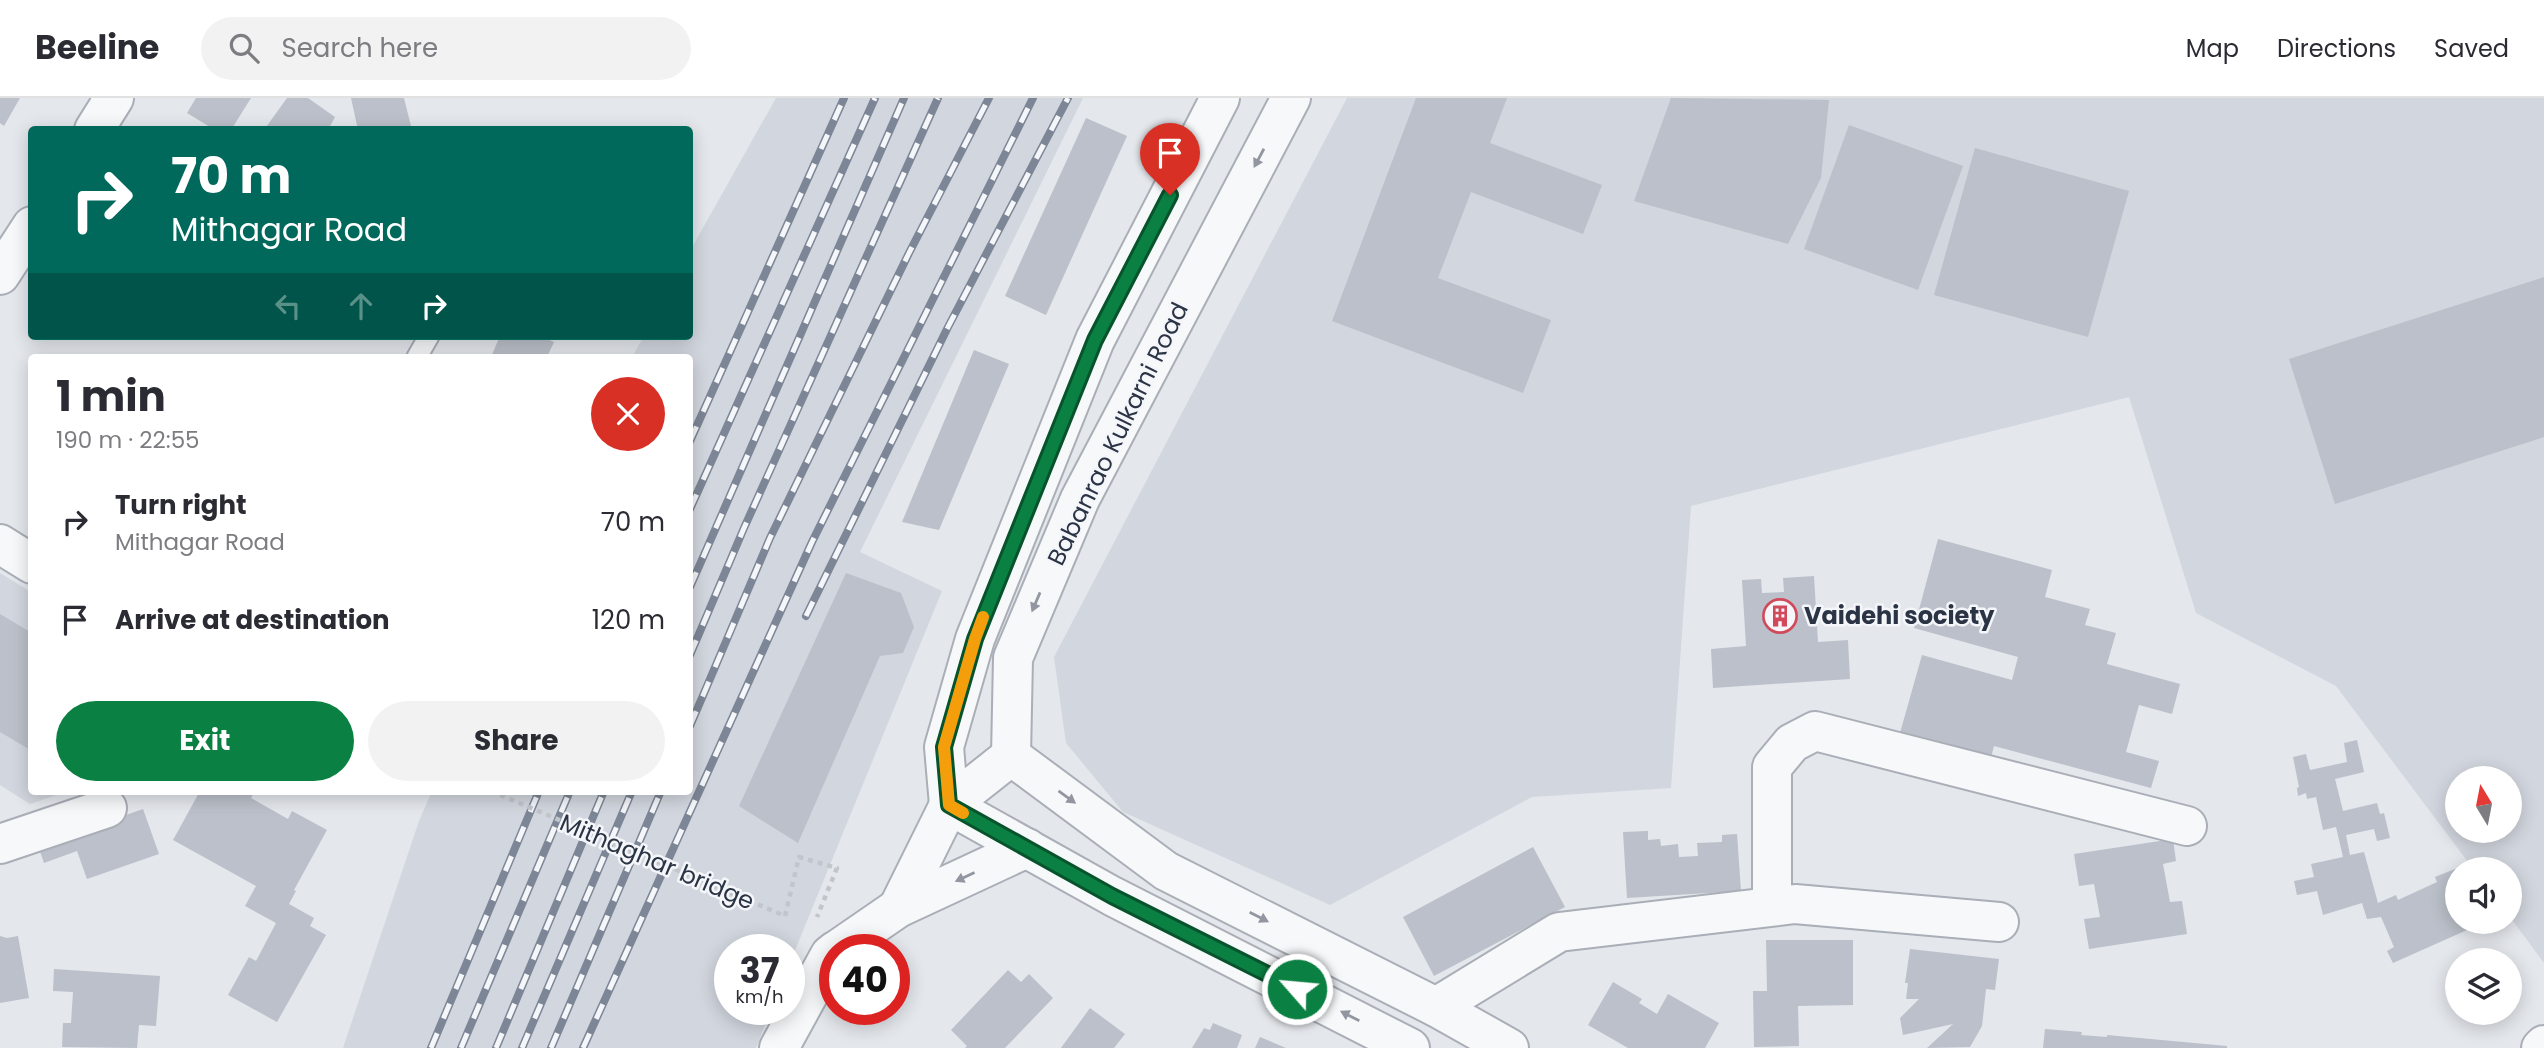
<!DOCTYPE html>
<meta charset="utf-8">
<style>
body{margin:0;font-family:Poppins,sans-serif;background:#f2f2f3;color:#2b2b33;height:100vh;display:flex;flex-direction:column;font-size:26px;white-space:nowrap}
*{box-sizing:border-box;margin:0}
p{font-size:23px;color:#7c7c81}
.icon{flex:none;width:38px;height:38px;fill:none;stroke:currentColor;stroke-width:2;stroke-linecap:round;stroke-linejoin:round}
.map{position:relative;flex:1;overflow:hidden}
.details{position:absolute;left:28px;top:256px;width:665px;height:441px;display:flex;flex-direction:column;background:#fff;border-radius:7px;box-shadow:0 4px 18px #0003}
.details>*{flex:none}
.top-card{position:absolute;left:28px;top:28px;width:665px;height:214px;border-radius:7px;box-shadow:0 4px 18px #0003;background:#00695c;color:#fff;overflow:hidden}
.needle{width:46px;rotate:350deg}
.tools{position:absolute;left:2445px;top:668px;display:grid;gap:14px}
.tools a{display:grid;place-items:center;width:77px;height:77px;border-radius:50%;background:#fff;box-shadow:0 4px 18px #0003;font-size:35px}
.speed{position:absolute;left:714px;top:836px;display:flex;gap:14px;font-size:35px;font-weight:700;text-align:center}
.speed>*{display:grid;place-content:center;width:91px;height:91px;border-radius:50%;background:#fff;box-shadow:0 4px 18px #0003;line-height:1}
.speed small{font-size:18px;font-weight:400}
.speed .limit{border:10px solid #d22;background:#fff;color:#111}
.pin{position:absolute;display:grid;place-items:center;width:60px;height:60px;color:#fff;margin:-72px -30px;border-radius:50% 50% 50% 0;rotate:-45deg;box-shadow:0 0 7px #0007}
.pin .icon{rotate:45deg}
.me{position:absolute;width:77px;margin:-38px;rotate:297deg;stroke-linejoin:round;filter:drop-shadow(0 0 5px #0008)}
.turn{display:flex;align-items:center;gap:24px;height:147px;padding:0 28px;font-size:32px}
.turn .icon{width:91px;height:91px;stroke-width:2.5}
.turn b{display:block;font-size:49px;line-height:60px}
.lanes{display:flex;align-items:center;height:66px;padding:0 28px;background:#0003;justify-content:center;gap:35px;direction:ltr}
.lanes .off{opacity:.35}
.round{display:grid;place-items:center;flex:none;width:74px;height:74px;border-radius:37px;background:#f2f2f3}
.overview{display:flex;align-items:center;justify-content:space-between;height:119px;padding:0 28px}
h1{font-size:42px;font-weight:700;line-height:52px}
.action{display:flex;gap:14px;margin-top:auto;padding:14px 28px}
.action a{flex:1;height:80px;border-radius:42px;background:#0b8043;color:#fff;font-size:28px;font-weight:700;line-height:80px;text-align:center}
.action a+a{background:#f2f2f3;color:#2b2b33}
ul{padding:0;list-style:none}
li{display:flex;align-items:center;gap:21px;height:98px;padding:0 28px}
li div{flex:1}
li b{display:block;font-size:26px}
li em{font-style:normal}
header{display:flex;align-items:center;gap:42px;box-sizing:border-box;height:98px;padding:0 35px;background:#fff;border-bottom:2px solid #e1e1e2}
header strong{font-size:33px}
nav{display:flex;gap:38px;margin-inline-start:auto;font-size:24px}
.search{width:490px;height:63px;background:#f2f2f3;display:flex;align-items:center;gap:18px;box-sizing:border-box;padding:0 24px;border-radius:38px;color:#7c7c81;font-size:26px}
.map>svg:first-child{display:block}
.built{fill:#d2d6de;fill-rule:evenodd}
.building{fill:#bbc0ca}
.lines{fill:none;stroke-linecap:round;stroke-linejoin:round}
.service-casing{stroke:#a9aeb7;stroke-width:23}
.minor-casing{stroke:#a9aeb7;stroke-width:42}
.tertiary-casing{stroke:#a9aeb7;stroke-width:42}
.path{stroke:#c2c5cb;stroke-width:4.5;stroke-dasharray:5 5;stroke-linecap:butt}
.service{stroke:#f7f8fa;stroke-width:19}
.minor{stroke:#f7f8fa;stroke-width:38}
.tertiary{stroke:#f7f8fa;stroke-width:38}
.rail-casing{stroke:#7d8696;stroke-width:8}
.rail{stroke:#f4f6f9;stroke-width:5;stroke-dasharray:16;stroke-linecap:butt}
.path-bridge{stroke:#c2c5cb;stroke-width:4.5;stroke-dasharray:5 5;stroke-linecap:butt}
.oneway{fill:#9196a0}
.route-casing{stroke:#07532c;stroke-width:18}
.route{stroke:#0b8043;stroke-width:12}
.slow{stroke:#f59e0b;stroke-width:12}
.labels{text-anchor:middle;stroke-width:5;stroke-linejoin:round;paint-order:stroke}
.street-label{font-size:24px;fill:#2b3445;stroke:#f4f6f9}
.poi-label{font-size:24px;font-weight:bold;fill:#2b3445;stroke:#f4f6f9;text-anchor:start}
</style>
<header>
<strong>Beeline</strong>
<div class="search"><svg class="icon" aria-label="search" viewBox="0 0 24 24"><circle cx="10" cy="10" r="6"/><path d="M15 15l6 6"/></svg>Search here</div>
<nav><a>Map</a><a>Directions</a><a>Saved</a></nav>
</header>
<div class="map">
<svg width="2544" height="950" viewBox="0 0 2544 950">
<rect width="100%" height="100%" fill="#e4e7ec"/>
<g class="built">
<path d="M776 0H1083L860 454 942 493 789 867V852H730V912H771L756 950H343L419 723 432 693H690V259H632L644 238H690V153Z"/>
<path d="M1347 0H2544V865L2510 819V772H2474L2336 588 2196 515 2129 299 1691 408 1671 690 1532 699 1330 807 1123 714 1066 645 1054 559ZM2457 681H2510V733H2457Z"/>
<path d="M0 475 31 494 32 693H68L30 706 0 687Z"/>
</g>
<g class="building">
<path d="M0 0H20L4 28 0 25Z"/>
<path d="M196 0H251L231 32H215L187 15Z"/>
<path d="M287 0H308L335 19 328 32H264Z"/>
<path d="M351 0H404L412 32H358Z"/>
<path d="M1416 0H1507L1490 45 1602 87 1583 136 1471 94 1438 180 1551 222 1523 295 1332 223Z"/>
<path d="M1671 0 1829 2 1821 80 1788 146 1634 103Z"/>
<path d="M1086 20 1127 38 1046 217 1005 198Z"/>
<path d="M1849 27 1963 68 1918 192 1804 151Z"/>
<path d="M1975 50 2129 93 2088 239 1934 197Z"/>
<path d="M2544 179V339L2335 406 2289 261Z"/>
<path d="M500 238H539L554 244 547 259H491Z"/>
<path d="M974 252 1009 266 939 432 902 424Z"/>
<path d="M1938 441 2052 472 2045 499 2090 511 2085 527 2116 535 2107 566 2180 586 2172 616 2139 607 2126 654 2159 663 2151 690 1994 648 1989 667 1898 642 1922 557 2012 582 2018 559 1914 530Z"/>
<path d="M846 475 901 495 914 529 903 555 880 558 798 745 739 708Z"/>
<path d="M1814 478 1818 544 1848 542 1850 581 1713 590 1711 551 1746 548 1742 482 1761 481 1762 495 1784 494 1783 480Z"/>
<path d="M0 516 32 535V653L0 634Z"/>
<path d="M2357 642 2364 674 2335 681 2343 713 2377 705 2380 716 2384 715 2390 740 2377 743 2374 731 2346 737 2350 757 2364 754 2378 805 2396 797 2398 802 2437 784 2435 779 2460 769 2461 772H2457L2455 786 2457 824H2485L2393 865 2387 853 2394 849 2381 819 2367 821 2362 805 2323 817 2317 793 2297 797 2294 783 2314 779 2311 766 2343 759 2336 729 2323 732 2316 699 2307 701 2306 695 2298 698 2297 690 2299 689 2293 659 2306 656 2310 672 2347 664 2344 645Z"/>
<path d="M200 693H255L251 700 288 721 292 713 327 732 294 792 296 793 289 806 314 820 310 828 326 837 277 924 228 897 249 859 256 863 276 825 245 808 256 788 173 742Z"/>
<path d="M143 711 159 756 87 781 77 753 44 765 38 748Z"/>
<path d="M1648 733V742L1660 741 1661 748 1678 746 1679 759 1698 758 1697 745 1722 744V737L1737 736 1741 793 1627 800 1623 734Z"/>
<path d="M2173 741 2176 763 2163 766 2170 804 2182 803 2187 836 2089 851 2084 821 2100 819 2094 786 2079 788 2074 756Z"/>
<path d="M1533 749 1565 809 1434 878 1403 819Z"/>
<path d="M0 838 7 840 18 838 29 900 0 905Z"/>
<path d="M1766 842H1853V907L1798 908 1799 948 1754 949 1753 893H1767Z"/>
<path d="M1910 851 1999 861 1995 892 1986 891 1982 928 1970 949 1927 950 1953 926 1903 937 1900 920 1919 901H1906L1908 885H1905Z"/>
<path d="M54 871 160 878 156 928 139 927 137 950 62 949 63 925H71L73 894 53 893Z"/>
<path d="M1008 872 1021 884 1029 876 1053 900 1005 950H965L967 948 951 932Z"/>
<path d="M1613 884 1642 901 1639 905 1657 916 1668 896 1719 925 1705 950H1628L1588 927Z"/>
<path d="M1090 910 1125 936 1114 950H1061Z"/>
<path d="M1213 925 1242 937 1237 950H1192L1204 930 1210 932Z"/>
<path d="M2045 931 2082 934 2081 937 2107 939V937L2227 948V950H2043Z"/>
<path d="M1260 939 1286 950H1255Z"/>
</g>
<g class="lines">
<g class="service-casing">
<path id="service" d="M417 259 429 238"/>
</g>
<g class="minor-casing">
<g id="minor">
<path d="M0 446 32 466"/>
<path d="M0 746 107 710"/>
<path d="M1772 808V669L1792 645 1815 633 2187 728"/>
<path d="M898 810 949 707 1011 658"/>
<path d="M837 852 898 810 1027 750"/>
<path d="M1436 909 1559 834 1795 806 1999 824"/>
<path d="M779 950 830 857 835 853"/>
<path d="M2541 950 2544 947"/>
</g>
</g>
<g class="tertiary-casing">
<g id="tertiary">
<path d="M1220 0 1095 242 975 541 944 649 949 707 1112 798 1410 950"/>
<path d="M1291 0 1080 401 1013 560 1011 658 1166 773 1436 909 1509 950"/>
<path d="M94 32 114 0"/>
<path d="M0 177 32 128"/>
</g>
</g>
<path class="path" d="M785 818 799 759 837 770 817 819"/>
<use href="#service" class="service"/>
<use href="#minor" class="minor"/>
<use href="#tertiary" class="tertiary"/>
<g class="rail-casing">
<g id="rail">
<path d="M690 343 844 0"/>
<path d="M690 411 875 0"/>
<path d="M690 489 904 0"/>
<path d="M806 518 948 229 1068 0"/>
<path d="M690 557 744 430 938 0"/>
<path d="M690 628 770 440 909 155 989 0"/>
<path d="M431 950 539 693"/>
<path d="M461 950 570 693"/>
<path d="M496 950 604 693"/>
<path d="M522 950 632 693"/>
<path d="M551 950 661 693"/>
<path d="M583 950 812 444 1033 0"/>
</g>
</g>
<use href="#rail" class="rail"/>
<path class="path-bridge" d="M491 693 785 818"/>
</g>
<defs><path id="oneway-solid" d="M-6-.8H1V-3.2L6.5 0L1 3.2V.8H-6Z" transform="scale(1.75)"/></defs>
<g class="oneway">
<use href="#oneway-solid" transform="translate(1259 60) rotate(118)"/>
<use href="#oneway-solid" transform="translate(1036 504) rotate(113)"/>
<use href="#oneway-solid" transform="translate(1067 699) rotate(36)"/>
<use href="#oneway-solid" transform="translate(965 779) rotate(155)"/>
<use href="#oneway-solid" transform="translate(1259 819) rotate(27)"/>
<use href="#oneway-solid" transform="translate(1350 918) rotate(-153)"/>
</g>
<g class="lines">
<g class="route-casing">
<path id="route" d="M1170 97 1095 242 975 541 944 649 949 707 1112 798 1297 891"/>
</g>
<use href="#route" class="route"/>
<path class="slow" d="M963 715 949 707 944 649 975 541 983 519"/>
</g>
<defs>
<g id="building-ring" transform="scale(1.75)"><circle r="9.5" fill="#f4f6f9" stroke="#d1495b" stroke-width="1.5"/><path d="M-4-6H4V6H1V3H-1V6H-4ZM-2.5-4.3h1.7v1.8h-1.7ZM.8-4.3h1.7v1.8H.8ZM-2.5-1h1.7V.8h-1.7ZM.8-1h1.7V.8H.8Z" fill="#d1495b"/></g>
</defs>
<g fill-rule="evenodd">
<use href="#building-ring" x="1780" y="518"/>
</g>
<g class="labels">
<g class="street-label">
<text transform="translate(1118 336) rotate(-64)" y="8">Babanrao Kulkarni Road</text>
<text transform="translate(657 764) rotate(23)" y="8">Mithaghar bridge</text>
</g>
<g class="poi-label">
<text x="1804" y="526">Vaidehi society</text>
</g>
</g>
</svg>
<div class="tools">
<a><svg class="needle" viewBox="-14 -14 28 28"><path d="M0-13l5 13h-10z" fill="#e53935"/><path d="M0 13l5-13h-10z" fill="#7c7c81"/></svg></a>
<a><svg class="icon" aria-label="sound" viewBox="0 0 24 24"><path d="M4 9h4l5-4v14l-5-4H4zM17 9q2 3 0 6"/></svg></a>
<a><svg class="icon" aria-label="layers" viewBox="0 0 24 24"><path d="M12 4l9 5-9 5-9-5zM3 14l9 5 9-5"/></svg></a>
</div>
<div class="speed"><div>37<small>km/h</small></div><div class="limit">40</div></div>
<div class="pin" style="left:1170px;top:97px;background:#d93025"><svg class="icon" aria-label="arrive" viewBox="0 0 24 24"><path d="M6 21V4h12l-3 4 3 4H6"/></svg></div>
<svg class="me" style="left:1297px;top:891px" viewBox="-20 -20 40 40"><circle r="17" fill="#0b8043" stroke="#fff" stroke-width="3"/><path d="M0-11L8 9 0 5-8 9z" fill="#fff"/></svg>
<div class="top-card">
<div class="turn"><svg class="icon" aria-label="right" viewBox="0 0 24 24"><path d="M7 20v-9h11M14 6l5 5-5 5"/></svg><div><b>70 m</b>Mithagar Road</div></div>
<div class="lanes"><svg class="icon off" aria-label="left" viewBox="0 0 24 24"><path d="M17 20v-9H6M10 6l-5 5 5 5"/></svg><svg class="icon off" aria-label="ahead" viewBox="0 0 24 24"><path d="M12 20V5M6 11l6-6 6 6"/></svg><svg class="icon" aria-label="right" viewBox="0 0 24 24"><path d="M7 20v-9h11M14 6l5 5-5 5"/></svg></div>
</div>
<section class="details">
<div class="overview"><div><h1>1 min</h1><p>190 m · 22:55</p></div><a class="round" style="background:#d93025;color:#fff"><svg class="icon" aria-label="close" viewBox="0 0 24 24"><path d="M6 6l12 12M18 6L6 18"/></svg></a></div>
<ul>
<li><svg class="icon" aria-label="right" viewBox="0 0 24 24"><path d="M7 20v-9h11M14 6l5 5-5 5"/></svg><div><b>Turn right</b><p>Mithagar Road</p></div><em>70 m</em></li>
<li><svg class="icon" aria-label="arrive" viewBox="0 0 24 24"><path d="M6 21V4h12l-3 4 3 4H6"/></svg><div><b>Arrive at destination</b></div><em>120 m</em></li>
</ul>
<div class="action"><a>Exit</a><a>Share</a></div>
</section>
</div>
